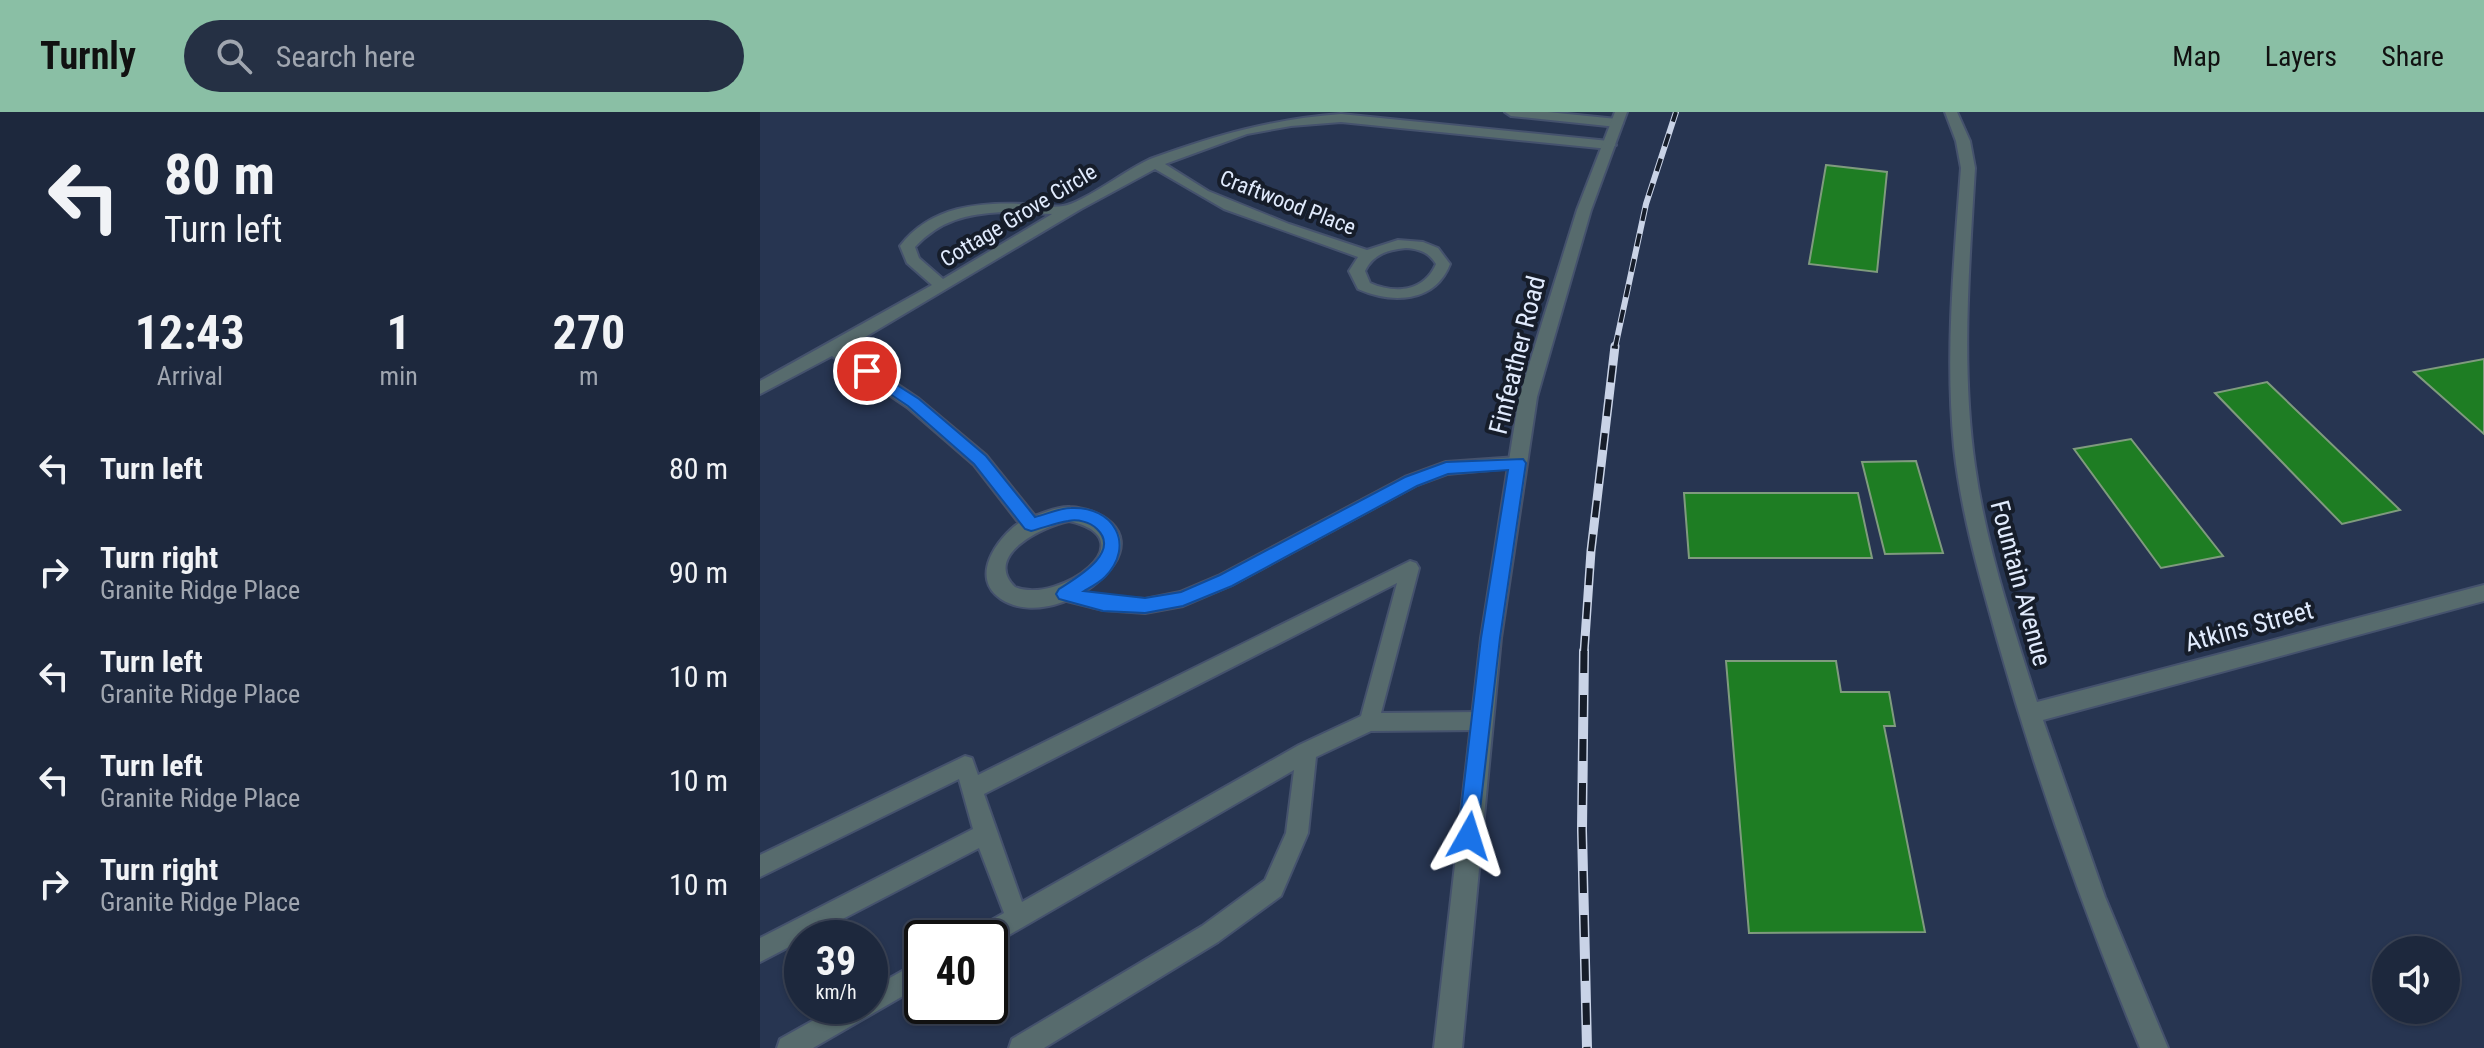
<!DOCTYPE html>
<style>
body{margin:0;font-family:"Roboto Condensed",sans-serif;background:#253044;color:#f1f3f6;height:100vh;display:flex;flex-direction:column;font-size:30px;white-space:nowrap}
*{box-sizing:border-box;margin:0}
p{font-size:26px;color:#a0a6b0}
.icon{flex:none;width:44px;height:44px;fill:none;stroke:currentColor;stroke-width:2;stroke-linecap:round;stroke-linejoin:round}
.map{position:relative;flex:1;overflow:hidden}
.sheet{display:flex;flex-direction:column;background:#1d283d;width:760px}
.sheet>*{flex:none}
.banner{background:#1d283d;color:#f1f3f6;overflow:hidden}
.fabs{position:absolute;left:1612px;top:824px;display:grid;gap:16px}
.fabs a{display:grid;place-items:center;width:88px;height:88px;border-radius:50%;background:#1d283d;box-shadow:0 2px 6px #0004,0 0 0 2px #3b4457;font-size:40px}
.speed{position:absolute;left:24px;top:808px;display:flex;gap:16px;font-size:40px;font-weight:700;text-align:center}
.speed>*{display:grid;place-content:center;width:104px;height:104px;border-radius:50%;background:#1d283d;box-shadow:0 2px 6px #0004,0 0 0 2px #3b4457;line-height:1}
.speed small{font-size:20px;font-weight:400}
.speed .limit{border:4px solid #111;border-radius:12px;background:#fff;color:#111}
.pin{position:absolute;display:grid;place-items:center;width:68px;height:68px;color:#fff;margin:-34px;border:4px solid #fff;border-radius:50%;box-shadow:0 2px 8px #0007}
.me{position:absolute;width:88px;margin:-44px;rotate:6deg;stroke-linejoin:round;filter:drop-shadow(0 0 6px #0008)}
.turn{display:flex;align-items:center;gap:28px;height:168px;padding:0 32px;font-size:36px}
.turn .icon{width:104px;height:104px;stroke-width:2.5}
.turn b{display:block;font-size:56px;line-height:68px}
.eta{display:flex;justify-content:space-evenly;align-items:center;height:136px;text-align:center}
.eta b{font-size:48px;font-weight:700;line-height:56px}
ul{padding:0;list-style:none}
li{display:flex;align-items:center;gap:24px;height:104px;padding:0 32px}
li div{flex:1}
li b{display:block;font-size:30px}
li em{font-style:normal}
header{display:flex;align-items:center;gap:48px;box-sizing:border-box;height:112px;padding:0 40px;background:#8abfa5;color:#111}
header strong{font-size:38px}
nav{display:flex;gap:44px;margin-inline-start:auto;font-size:28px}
.search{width:560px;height:72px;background:#253044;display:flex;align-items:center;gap:20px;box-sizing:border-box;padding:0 28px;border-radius:44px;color:#a0a6b0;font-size:30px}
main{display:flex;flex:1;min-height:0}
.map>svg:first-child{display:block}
.building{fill:#1e7d23;stroke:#7f9b7e;stroke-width:2}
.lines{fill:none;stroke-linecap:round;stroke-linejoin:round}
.service-casing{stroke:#45526d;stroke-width:4}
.minor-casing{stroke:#45526d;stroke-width:4}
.tertiary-casing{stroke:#45526d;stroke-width:4}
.service{fill:#576b6d;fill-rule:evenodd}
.minor{fill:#576b6d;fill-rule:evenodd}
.tertiary{fill:#576b6d;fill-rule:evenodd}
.rail-far2-casing{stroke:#c9d3e7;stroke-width:6}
.rail-far1-casing{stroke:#c9d3e7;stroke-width:9}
.rail-casing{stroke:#c9d3e7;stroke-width:10}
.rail-far2{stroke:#161d2a;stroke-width:4;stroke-dasharray:13;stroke-linecap:butt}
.rail-far1{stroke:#161d2a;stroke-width:6;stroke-dasharray:17;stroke-linecap:butt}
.rail{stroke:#161d2a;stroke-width:7;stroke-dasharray:22;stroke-linecap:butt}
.route{fill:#1a73e8;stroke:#114b97;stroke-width:2}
.labels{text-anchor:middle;stroke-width:8;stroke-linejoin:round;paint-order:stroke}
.far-street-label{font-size:22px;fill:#e1ebfd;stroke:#161d2a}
.street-label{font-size:26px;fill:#e1ebfd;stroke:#161d2a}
</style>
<header>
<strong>Turnly</strong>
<div class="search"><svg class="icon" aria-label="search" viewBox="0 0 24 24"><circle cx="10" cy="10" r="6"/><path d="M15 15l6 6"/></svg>Search here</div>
<nav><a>Map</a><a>Layers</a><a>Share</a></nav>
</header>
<main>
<section class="sheet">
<div class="banner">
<div class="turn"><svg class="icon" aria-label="left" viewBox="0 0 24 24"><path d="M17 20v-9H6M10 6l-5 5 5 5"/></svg><div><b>80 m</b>Turn left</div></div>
</div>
<div class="eta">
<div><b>12:43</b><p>Arrival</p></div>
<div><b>1</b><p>min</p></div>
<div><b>270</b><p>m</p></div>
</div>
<ul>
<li><svg class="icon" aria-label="left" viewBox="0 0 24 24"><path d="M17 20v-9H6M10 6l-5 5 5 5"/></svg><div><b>Turn left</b></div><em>80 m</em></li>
<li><svg class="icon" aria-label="right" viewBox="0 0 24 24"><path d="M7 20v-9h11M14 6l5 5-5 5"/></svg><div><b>Turn right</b><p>Granite Ridge Place</p></div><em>90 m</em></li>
<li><svg class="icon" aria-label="left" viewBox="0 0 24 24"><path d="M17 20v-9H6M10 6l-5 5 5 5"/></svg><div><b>Turn left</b><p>Granite Ridge Place</p></div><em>10 m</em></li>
<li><svg class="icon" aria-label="left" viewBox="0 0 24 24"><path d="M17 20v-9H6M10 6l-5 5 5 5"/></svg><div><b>Turn left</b><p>Granite Ridge Place</p></div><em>10 m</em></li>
<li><svg class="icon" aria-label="right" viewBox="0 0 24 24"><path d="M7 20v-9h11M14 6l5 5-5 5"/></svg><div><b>Turn right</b><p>Granite Ridge Place</p></div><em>10 m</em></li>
</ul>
</section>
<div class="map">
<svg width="1724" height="936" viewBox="0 0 1724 936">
<rect width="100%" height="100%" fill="#273551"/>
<g class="building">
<path d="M1066 53 1127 60 1117 160 1049 152Z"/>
<path d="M1724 247V322L1654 260Z"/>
<path d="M1507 270 1640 398 1582 412 1455 281Z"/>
<path d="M1371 327 1463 444 1401 456 1314 337Z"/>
<path d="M1156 349 1183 441 1125 442 1102 350Z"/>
<path d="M924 381H1098L1112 446H929Z"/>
<path d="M966 549H1076L1081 580H1129L1135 614H1124L1165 820 989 821Z"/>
</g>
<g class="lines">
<g class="service-casing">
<g id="service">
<path d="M757 345 763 347 765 351 763 355 687 362 657 373 472 473 423 494 385 501 343 498 299 487 296 482 299 477 305 475 343 484 385 487 420 480 460 463 645 365 686 350Z"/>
<path d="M650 449 656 451 659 456 621 601 721 600 728 603 731 609 728 615 721 618 611 619 556 645 548 721 521 784 458 830 284 936H249L252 927 442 814 505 768 526 721 534 658 230 834V826H210L214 818 244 801 219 736 0 850V826L213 717 199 667 0 765V743L205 644 212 646 218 663ZM637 471 601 604 539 633 262 790 224 682Z"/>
<path d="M162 848V873L53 936H17L20 927 79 894H110V877Z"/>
</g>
</g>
<g class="minor-casing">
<g id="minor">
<path d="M745 0H788L857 7 863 11 857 15 751 4Z"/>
<path d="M1185 0H1197L1210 29 1215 56C1209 155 1201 256 1215 354 1226 434 1253 514 1277 590L1724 473V489L1283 608 1345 785 1408 936H1380C1325 803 1277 668 1238 530 1220 466 1201 401 1194 335 1185 242 1194 149 1201 56L1196 29Z"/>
<path d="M581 2 849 29 856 33 849 37 581 10 531 14 487 22 405 52 448 79 529 112 607 138 638 128 663 130 678 136 690 152C675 191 632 192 598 177L589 159 598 145 464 97 395 57 321 97 85 237 159 287 226 343 275 404C285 400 299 394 310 395 341 397 376 418 354 452 333 484 276 510 241 487 209 466 237 426 259 411L214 353 147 295 72 244 0 282V269L172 173 147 151 140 134C171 94 219 90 266 92 278 93 291 96 303 94 322 92 371 54 393 46 457 23 512 7 581 2ZM243 100 292 102 183 167 159 146 155 135C180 108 207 102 243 100ZM646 136C659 137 669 140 676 152 664 180 635 182 610 171L605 159C613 142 628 138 646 136ZM309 409C390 427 299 493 255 475 222 443 284 414 309 409Z"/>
</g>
</g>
<g class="tertiary-casing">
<path id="tertiary" d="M855 0H867L831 98 777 285 741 526 702 936H674L721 526 759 285 817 98Z"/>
</g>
<use href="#service" class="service"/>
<use href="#minor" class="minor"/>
<use href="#tertiary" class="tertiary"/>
<g class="rail-far2-casing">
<path id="rail-far2" d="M855 236 886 92 916 0"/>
</g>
<g class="rail-far1-casing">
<path id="rail-far1" d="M824 541 831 439 855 234"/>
</g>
<g class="rail-casing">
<path id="rail" d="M824 539 822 718 827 936"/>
</g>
<use href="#rail-far2" class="rail-far2"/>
<use href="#rail-far1" class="rail-far1"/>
<use href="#rail" class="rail"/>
</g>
<path class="route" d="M107 254 159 287 226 344 275 405C287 402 300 396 311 396 354 394 376 433 345 465 339 471 331 475 324 479L385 486 421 480 460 463 645 365 686 350 763 347 766 351 740 526 716 732 709 735 701 732 698 724 721 526 748 358 688 362 657 374 472 474 423 494 385 501 343 499 299 487 296 482 299 477C314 467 362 441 337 417 330 410 318 407 308 409 296 411 283 416 271 419L265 417 214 352 148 294 102 263V256Z"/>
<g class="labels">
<g class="far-street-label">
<text transform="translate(528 90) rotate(21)" y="8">Craftwood Place</text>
<text transform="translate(258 103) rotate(-31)" y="8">Cottage Grove Circle</text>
</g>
<g class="street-label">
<text transform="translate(757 243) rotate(-76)" y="9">Finfeather Road</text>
<text transform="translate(1261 471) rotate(75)" y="9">Fountain Avenue</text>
<text transform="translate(1489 514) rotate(-15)" y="9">Atkins Street</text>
</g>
</g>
</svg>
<div class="fabs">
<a><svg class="icon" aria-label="sound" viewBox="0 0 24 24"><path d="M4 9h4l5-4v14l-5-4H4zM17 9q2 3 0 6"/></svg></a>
</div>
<div class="speed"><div>39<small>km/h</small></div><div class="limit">40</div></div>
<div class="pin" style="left:107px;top:259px;background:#d93025"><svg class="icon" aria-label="arrive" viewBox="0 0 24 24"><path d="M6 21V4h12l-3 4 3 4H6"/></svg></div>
<svg class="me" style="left:709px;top:724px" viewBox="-20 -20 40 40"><path d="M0-17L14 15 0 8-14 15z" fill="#1a73e8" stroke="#fff" stroke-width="4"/></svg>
</div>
</main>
